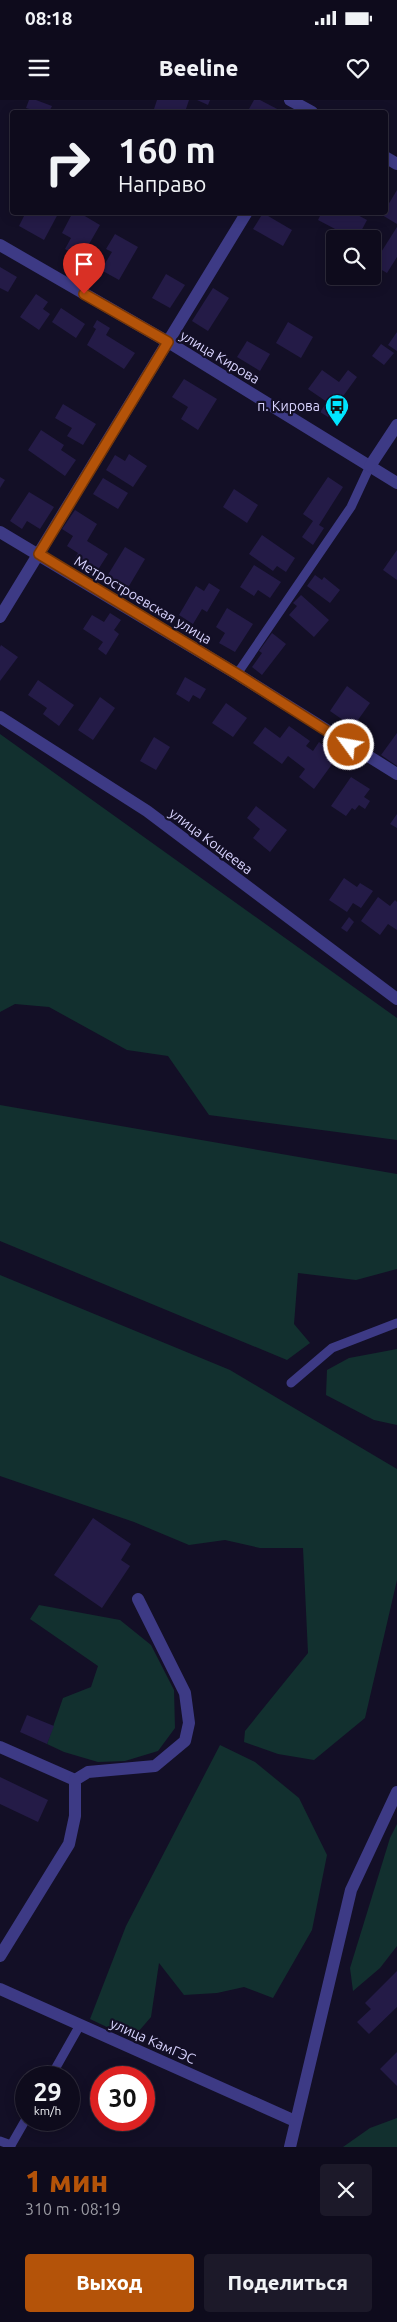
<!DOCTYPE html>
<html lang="ru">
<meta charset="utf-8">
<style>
body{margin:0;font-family:Ubuntu,sans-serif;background:#1c1929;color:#f1f3f6;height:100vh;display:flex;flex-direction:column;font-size:19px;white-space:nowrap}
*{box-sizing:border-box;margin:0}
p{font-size:16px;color:#9b9ba3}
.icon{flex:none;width:28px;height:28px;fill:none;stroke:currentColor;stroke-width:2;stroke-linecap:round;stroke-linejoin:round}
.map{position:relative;height:2047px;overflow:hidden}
.sheet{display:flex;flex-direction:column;background:#0e0b1c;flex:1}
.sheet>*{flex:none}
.guide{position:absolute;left:10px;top:10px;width:378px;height:105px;border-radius:5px;box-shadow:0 2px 12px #0003,0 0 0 1px #2e2b3b;background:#0e0b1c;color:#f1f3f6;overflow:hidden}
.tools{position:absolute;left:326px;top:130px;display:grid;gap:10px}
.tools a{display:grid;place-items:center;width:55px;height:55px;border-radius:5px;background:#0e0b1c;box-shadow:0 2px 12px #0003,0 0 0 1px #2e2b3b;font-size:25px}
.speed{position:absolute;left:15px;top:1966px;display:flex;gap:10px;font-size:25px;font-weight:700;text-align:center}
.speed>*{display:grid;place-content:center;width:65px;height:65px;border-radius:50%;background:#0e0b1c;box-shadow:0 2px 12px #0003,0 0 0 1px #2e2b3b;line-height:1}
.speed small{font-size:12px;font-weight:400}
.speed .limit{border:8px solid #d22;background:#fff;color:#111}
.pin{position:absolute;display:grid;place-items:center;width:42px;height:42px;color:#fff;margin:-51px -21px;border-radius:50% 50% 50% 0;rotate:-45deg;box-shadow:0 0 5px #0007}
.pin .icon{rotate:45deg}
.me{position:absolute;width:55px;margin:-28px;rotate:302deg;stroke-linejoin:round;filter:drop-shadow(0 0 4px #0008)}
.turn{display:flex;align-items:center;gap:18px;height:105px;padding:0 25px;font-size:22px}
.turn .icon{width:65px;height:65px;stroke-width:2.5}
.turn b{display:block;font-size:35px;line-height:42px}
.round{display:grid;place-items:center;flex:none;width:52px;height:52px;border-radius:5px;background:#1c1929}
.summary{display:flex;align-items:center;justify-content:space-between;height:85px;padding:0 25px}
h1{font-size:30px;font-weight:800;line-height:38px;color:#b45309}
.cta{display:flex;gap:10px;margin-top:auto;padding:10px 25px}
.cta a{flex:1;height:58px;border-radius:5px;background:#b45309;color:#fff;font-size:20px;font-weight:800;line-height:58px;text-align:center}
.cta a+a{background:#1c1929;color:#f1f3f6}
.status{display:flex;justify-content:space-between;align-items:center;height:35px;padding:0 25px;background:#0e0b1c;direction:ltr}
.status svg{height:14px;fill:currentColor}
header{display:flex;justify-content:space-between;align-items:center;height:65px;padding:0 25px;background:#0e0b1c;font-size:22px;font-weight:800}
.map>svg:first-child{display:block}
.green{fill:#12302f}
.building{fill:#241b47}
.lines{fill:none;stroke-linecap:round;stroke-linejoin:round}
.lane{stroke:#3d3a85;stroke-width:9}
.street{stroke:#3d3a85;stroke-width:12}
.route-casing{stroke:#753606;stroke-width:12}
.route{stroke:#b45309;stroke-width:9}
.labels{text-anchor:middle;stroke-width:4.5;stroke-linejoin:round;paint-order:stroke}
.street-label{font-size:14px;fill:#d9d4ff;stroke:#130f26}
.poi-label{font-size:14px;fill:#d9d4ff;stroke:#130f26;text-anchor:end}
</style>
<div class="status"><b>08:18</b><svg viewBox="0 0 49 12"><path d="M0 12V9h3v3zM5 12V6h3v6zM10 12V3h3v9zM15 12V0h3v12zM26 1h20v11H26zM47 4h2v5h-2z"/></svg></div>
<header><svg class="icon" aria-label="menu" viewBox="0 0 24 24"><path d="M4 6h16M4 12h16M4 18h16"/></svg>Beeline<svg class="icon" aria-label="heart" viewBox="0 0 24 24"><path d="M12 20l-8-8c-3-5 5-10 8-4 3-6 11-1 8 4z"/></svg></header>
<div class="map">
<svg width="397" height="2047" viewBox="0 0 397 2047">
<rect width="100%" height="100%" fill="#130f26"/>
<g class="green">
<path d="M0 634 397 918V1040L209 1015 168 956 127 950 49 907 15 904 0 912Z"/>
<path d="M0 1005 397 1074V1169L356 1180 298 1173 294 1224 310 1243 287 1260 0 1141Z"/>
<path d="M0 1175 230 1270 397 1369V1480L365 1618 314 1660 278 1654 244 1642 245 1631 308 1553 303 1448H260L225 1440 189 1445 134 1422 0 1376Z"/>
<path d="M397 1249V1325L374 1320 326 1295 327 1270 349 1258Z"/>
<path d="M39 1505 120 1520 151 1545 174 1590 175 1628 158 1651 125 1661 98 1662 64 1652 47 1644 63 1598 91 1587 98 1566 30 1519Z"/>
<path d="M220 1645 255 1662 299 1698 327 1755 312 1830 273 1898 244 1887 217 1893 184 1895 159 1863 151 1917 132 1939 90 1919 126 1826Z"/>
<path d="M397 1724V1846L380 1868 353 1891 350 1868 390 1738Z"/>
<path d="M397 2018V2047H343L370 2028Z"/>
</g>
<g class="building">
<path d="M29 0H36L52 6 49 12H39L26 8Z"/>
<path d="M157 0H189L185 12H153Z"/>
<path d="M197 0H210L208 5Z"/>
<path d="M254 0H260L283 12H256L249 9Z"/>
<path d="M397 90V124L382 115Z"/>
<path d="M26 112H59L44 140 19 126Z"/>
<path d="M73 112H78L100 125 81 158 65 149 71 138 62 133Z"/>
<path d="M322 112H352L367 120 357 139H354L318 120Z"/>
<path d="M263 113 292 130 283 146 253 129Z"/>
<path d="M397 127V157L387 173 373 165Z"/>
<path d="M115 134 138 147 119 180 101 170 112 152 106 149Z"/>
<path d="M0 167 17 177 8 192 0 188Z"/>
<path d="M166 174 185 185 170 208 152 198Z"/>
<path d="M213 188 229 198 208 231 192 221Z"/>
<path d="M36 194 48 202 43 209 50 214 39 230 20 217Z"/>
<path d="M61 208 85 224 76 238 52 222Z"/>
<path d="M97 220 110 228 106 235 135 253 124 269 87 245 96 229 93 227Z"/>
<path d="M288 222 313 237 301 258 276 243Z"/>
<path d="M397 232V251L388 245Z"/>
<path d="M247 241 270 254 260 271 237 257Z"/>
<path d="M381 244 394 253 384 265 372 256Z"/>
<path d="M322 270 339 282 348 270 357 277 328 317 320 312 327 302 308 289Z"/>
<path d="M184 279 217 299 198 330 181 319 188 307 172 297Z"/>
<path d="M63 304 96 324 83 345 67 336 72 328 55 318Z"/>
<path d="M41 330 64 345 61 350 76 360 65 376 28 350Z"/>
<path d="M129 354 147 366 133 387 106 370 115 355 125 361Z"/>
<path d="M0 377 5 380 0 388Z"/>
<path d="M328 377 343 387 319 425 324 428 313 445 302 437 313 421 303 414Z"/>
<path d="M103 378 128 393 118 409 93 394Z"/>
<path d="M234 389 258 405 247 423 223 407Z"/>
<path d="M29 392 54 407 40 429 27 421 22 429 10 421Z"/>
<path d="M75 410 97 424 87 441 108 454 94 476 73 462 78 453 67 446 73 436 62 429Z"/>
<path d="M262 435 295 458 286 472 277 466 273 471 249 454Z"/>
<path d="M125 447 145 459 126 491 106 478Z"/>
<path d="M397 450V480L383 470Z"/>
<path d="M254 465 281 482 270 498 258 490 254 496 240 487Z"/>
<path d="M315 475 322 480 324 477 340 490 330 503 307 486Z"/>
<path d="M209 483 220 490 207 512 202 509 193 524 179 515 196 486 204 491Z"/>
<path d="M301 495 329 520 314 537 289 515 297 506 293 503Z"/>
<path d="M227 508 253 524 235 552 219 543 225 533 216 527Z"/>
<path d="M110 513 121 520 114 530 119 534 106 555 98 549 103 542 83 529 92 515 104 522Z"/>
<path d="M272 533 286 544 262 575 252 567 262 553 259 551Z"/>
<path d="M1 545 18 557 0 581V547Z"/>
<path d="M185 577 206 589 200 599 193 595 189 602 176 594Z"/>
<path d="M38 580 74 605 59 626 43 614 47 608 28 595Z"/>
<path d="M347 586 370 603 353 627 330 611Z"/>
<path d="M100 597 115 608 93 640 78 630Z"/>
<path d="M226 603 247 618 233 637 212 623Z"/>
<path d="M289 626 310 641 306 646 313 651 319 642 338 656 314 689 299 677 305 669 288 656 282 664 253 643 265 627 280 638Z"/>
<path d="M397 633V666L381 655Z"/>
<path d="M154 637 170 647 156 670 140 661Z"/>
<path d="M351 677 370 689 364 697 370 701 365 709 359 705 355 710 352 708 346 716 331 706Z"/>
<path d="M256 706 287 730 270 752 253 738 260 729 247 718Z"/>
<path d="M397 714V728L390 724Z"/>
<path d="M344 778 357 787 360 783 373 791 361 808 353 803 347 812 329 800Z"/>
<path d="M378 797 390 806 395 800 397 802V830L388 824 380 835 361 821Z"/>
<path d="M349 817 354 822 347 832 341 828Z"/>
<path d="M93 1418 131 1444 121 1460 130 1466 102 1508 54 1475Z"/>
<path d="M27 1615 54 1626 47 1644 20 1632Z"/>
<path d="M0 1677 48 1700 38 1722 0 1704Z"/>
<path d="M397 1871V1907L369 1934 357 1922 371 1909 365 1903Z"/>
<path d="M397 1952V1986L380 1969Z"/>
</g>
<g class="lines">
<g class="lane">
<path d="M237 574 351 407 370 366"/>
<path d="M291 1283 332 1248 397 1223"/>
<path d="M50 1978 80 1925"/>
<path d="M0 2041 11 2045"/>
<path d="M10 2047 26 2019"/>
</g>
<g class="street">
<path d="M290 0 312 12"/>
<path d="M385 57 397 64"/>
<path d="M0 145 168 242 397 383"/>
<path d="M370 366 397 325"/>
<path d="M0 432 237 574 397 674"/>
<path d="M0 517 247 112"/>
<path d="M0 617 147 711 397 899"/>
<path d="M0 1647 75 1680"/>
<path d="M0 1856 69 1744 75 1716V1680L88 1672 155 1666 185 1641 189 1623 185 1593 138 1499"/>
<path d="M0 1889 295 2021"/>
<path d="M290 2047 351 1790 397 1692"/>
</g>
</g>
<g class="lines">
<g class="route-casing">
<path id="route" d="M84 194 168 242 39 454 237 574 349 645"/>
</g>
<use href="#route" class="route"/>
</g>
<defs>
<g id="bus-pin" transform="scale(1.25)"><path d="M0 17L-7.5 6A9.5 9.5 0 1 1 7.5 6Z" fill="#00e5ff" stroke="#130f26"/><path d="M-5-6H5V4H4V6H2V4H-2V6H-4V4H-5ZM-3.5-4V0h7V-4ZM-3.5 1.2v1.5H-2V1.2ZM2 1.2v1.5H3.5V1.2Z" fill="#111"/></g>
</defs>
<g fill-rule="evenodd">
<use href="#bus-pin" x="337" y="306"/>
</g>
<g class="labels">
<g class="street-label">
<text transform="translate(220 257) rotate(31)" y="5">улица Кирова</text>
<text transform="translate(143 500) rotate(31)" y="5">Метростроевская улица</text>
<text transform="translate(211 741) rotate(37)" y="5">улица Кощеева</text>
<text transform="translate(153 1941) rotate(24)" y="5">улица КамГЭС</text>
</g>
<g class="poi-label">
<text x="320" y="311">п. Кирова</text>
</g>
</g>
</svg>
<div class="tools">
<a><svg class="icon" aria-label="search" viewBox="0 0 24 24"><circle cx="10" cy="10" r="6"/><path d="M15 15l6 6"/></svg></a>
</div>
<div class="speed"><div>29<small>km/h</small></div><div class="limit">30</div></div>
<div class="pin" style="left:84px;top:194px;background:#d93025"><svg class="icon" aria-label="arrive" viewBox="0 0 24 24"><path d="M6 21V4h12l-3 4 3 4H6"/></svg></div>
<svg class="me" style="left:349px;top:645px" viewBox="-20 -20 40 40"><circle r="17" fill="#b45309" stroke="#fff" stroke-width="3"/><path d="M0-11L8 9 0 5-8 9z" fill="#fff"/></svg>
<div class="guide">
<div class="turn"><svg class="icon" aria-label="right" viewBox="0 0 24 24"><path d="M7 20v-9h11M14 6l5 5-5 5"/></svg><div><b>160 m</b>Направо</div></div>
</div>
</div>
<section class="sheet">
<div class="summary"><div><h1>1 мин</h1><p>310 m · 08:19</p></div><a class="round"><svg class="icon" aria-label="close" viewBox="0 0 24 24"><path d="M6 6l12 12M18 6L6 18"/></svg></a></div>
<div class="cta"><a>Выход</a><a>Поделиться</a></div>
</section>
